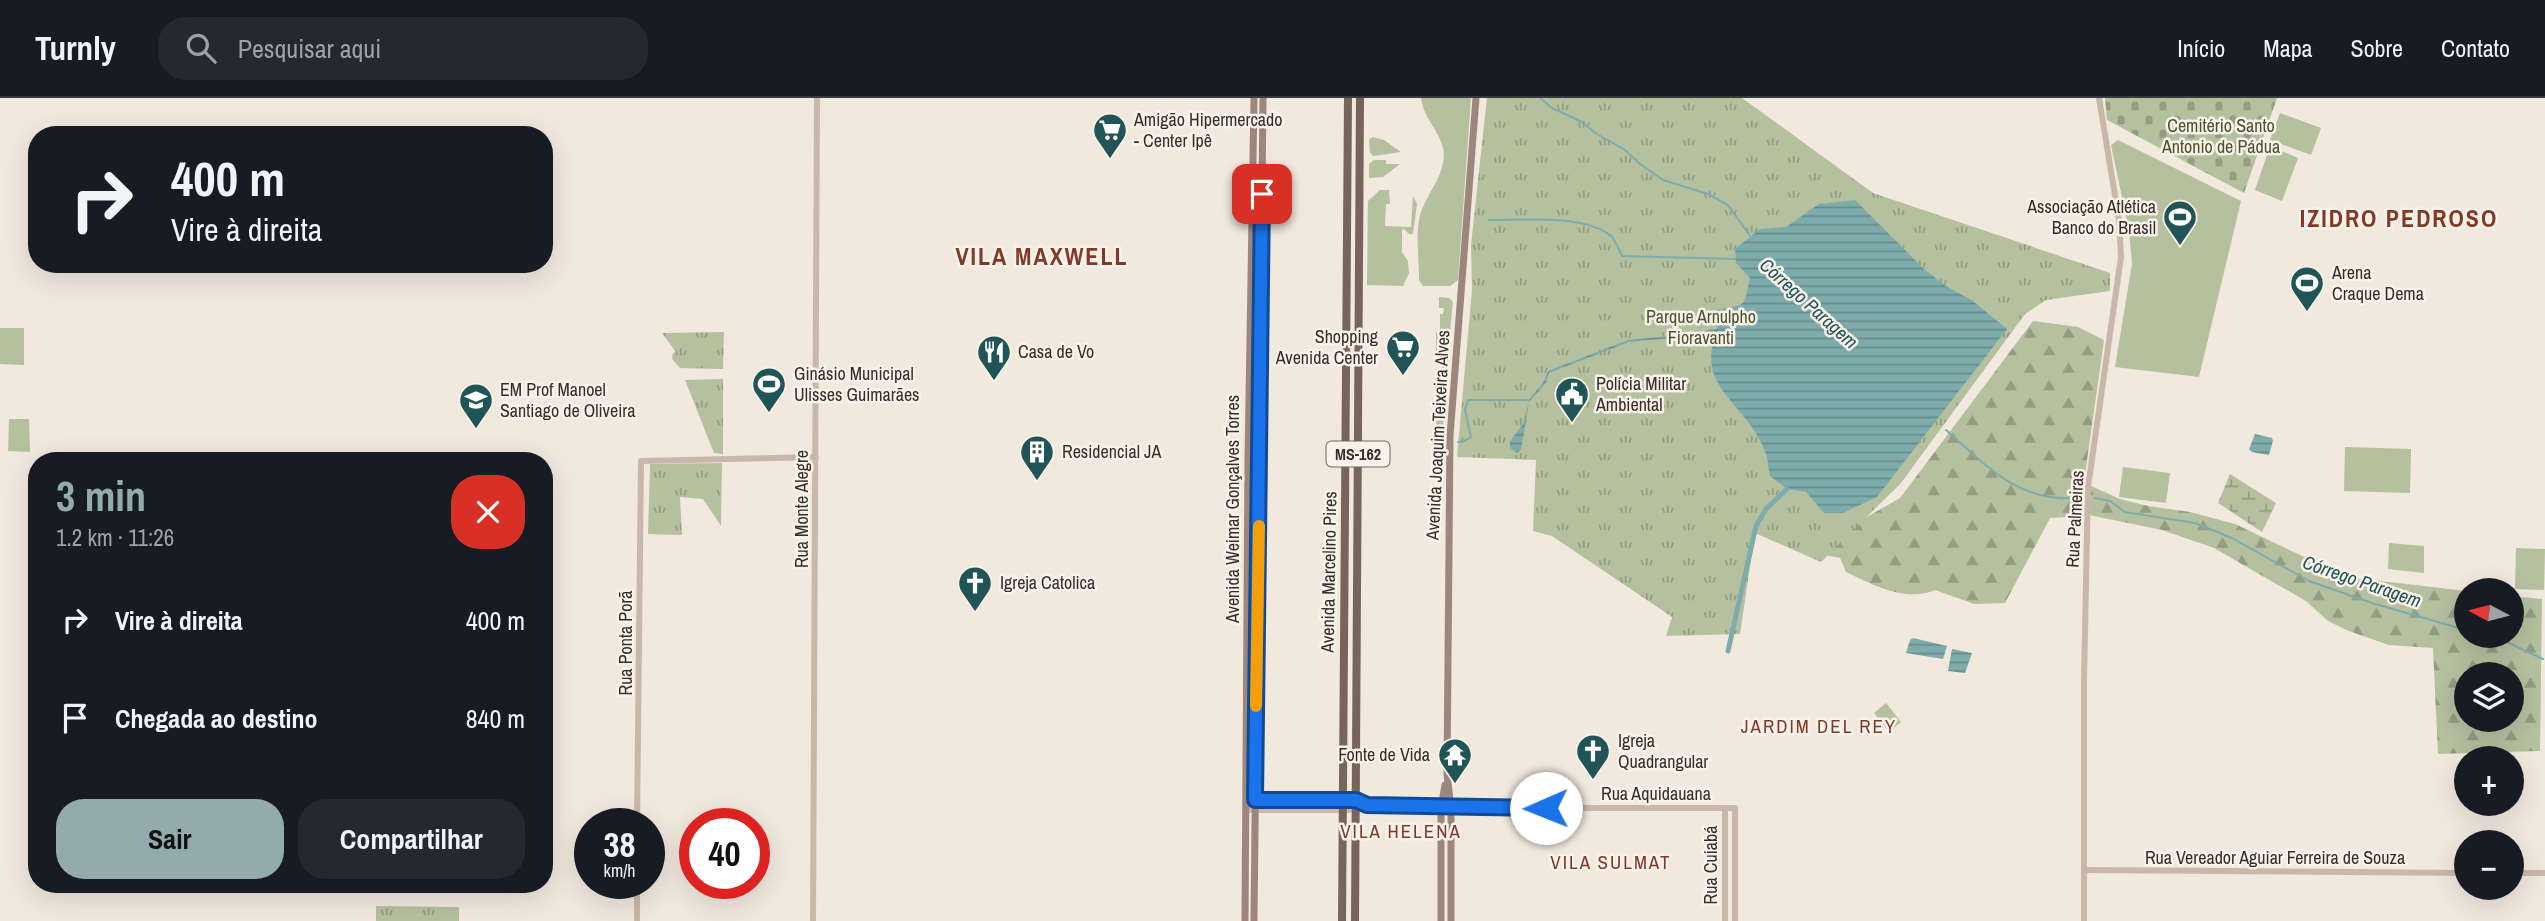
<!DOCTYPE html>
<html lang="pt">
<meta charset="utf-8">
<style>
body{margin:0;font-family:"Archivo Narrow",sans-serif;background:#242831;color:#f1f3f6;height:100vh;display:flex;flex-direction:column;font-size:26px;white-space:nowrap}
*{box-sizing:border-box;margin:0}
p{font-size:23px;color:#9ea1a6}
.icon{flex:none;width:38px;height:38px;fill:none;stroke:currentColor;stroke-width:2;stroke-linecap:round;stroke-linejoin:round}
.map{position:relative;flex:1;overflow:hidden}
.details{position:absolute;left:28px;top:354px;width:525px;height:441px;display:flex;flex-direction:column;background:#171b24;border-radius:28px;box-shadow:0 7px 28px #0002}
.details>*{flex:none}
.banner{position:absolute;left:28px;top:28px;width:525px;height:147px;border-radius:28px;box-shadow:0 7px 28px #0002;background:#171b24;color:#f1f3f6;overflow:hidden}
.needle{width:46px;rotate:277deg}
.buttons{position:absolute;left:2454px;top:480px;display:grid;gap:14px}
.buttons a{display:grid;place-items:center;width:70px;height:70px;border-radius:50%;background:#171b24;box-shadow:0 7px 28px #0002;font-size:35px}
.speed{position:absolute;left:574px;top:710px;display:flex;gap:14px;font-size:35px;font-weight:700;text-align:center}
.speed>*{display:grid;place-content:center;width:91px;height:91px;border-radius:50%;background:#171b24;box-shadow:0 7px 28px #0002;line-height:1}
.speed small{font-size:18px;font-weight:400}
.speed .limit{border:10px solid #d22;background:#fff;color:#111}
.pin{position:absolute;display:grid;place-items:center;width:60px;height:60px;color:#fff;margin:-30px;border-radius:14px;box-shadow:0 4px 10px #0006}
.me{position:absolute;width:77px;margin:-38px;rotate:269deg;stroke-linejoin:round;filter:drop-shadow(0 0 5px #0008)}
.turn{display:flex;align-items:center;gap:24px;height:147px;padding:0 28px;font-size:32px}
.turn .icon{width:91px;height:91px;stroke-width:2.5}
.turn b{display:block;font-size:49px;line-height:60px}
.round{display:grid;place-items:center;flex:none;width:74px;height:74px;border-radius:28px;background:#242831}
.overview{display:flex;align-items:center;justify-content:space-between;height:119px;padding:0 28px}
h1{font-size:42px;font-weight:700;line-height:52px;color:#93abae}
.cta{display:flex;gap:14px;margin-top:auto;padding:14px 28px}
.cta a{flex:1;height:80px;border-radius:28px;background:#93abae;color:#111;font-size:28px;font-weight:700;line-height:80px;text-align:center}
.cta a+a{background:#242831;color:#f1f3f6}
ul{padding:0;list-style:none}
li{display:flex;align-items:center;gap:21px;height:98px;padding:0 28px}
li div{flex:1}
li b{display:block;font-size:26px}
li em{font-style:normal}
header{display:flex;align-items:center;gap:42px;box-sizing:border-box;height:98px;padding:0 35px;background:#171b24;border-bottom:2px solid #363941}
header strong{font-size:33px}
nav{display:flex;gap:38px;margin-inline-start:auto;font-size:24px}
.search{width:490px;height:63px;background:#242831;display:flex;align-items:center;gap:18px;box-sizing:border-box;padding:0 24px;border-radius:28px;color:#9ea1a6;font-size:26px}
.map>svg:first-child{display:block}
.grass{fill:#b5c09f}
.forest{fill:url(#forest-firs);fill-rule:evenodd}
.wetland{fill:url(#wetland-marsh)}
.cemetery{fill:url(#cemetery-stones)}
.park{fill:url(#park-tufts)}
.water{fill:url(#water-rules)}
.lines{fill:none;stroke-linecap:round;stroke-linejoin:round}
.stream{stroke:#7eacad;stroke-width:2}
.canal{stroke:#7eacad;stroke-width:5}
.tertiary{stroke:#c9b8aa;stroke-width:6}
.secondary{stroke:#9d877c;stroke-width:7}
.primary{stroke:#78645b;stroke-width:8}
.route-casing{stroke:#114b97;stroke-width:18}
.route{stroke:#1a73e8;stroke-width:12}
.slow{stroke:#f59e0b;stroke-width:12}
.labels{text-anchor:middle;stroke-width:5;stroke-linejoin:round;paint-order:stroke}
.shield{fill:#f9f2ea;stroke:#716863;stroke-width:2}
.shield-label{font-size:16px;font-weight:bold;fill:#372d29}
.poi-label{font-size:18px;fill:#372d29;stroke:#f9f2ea;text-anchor:start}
.park-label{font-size:18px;fill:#47542e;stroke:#f9f2ea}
.street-label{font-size:18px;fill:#372d29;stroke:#f9f2ea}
.water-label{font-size:19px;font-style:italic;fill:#215456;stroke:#f9f2ea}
.neighbourhood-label{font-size:19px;letter-spacing:2px;fill:#823a27;stroke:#f9f2ea}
.district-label{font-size:24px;font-weight:bold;letter-spacing:2px;fill:#823a27;stroke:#f9f2ea}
</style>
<header>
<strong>Turnly</strong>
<div class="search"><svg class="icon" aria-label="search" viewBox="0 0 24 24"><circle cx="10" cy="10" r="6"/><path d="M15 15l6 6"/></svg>Pesquisar aqui</div>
<nav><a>Início</a><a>Mapa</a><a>Sobre</a><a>Contato</a></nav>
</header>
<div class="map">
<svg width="2545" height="823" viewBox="0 0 2545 823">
<defs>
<pattern id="forest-firs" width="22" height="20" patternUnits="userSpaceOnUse" patternTransform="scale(1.75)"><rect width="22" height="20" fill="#b5c09f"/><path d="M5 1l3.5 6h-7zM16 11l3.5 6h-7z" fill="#949c82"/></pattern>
<pattern id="wetland-marsh" width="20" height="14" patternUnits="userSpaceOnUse" patternTransform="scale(1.75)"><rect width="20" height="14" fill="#b5c09f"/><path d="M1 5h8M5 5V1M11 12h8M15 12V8" fill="none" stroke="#949c82"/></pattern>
<pattern id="cemetery-stones" width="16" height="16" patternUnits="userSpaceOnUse" patternTransform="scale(1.75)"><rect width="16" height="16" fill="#b5c09f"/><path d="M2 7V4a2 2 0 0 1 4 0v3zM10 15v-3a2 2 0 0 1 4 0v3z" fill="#949c82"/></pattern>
<pattern id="park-tufts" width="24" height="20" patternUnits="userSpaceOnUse" patternTransform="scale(1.75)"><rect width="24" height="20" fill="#b5c09f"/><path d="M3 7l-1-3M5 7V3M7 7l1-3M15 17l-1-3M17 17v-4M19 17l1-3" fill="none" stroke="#949c82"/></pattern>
<pattern id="water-rules" width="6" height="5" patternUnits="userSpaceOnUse" patternTransform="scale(1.75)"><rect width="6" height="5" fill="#7eacad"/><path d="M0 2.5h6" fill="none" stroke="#688c8d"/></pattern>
</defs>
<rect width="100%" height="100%" fill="#f1e8de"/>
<g class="grass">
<path d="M1421 0H1471L1458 182 1450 188H1423L1419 182C1419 163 1416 141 1419 122 1424 96 1448 78 1443 50 1439 32 1423 19 1421 0Z"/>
<path d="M2280 15 2321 30 2311 57 2270 42Z"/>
<path d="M1373 39 1384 42 1401 54 1373 58 1370 54 1369 41Z"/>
<path d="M2118 42 2241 103 2199 279 2115 269 2132 166 2129 132 2111 47Z"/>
<path d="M2270 48 2298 60 2282 103 2255 92Z"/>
<path d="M1374 62H1386V66H1400L1383 79 1369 80V66Z"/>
<path d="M1380 92H1389L1390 106H1386L1385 128 1411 129 1413 98 1417 106 1413 136H1409L1404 131 1402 132V154L1408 163 1409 175 1403 188 1367 187 1368 103Z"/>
<path d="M1439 199 1449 200 1453 204 1446 275 1442 274V258L1436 257V234H1440V216H1443L1444 210H1439Z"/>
<path d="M0 230H24V267L0 266Z"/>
<path d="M1445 283 1443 333H1436V300H1442V284Z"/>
<path d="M9 321H29L30 354 8 353Z"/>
<path d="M2345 349 2411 351 2410 395 2344 393Z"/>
<path d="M2123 369 2170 375 2166 405 2119 399Z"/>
<path d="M2389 445 2424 448V475L2388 471Z"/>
<path d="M2516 450 2545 451 2544 492 2515 491Z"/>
<path d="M1886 605 1901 624 1889 634 1874 615Z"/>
</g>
<g class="forest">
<path d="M2033 223 2078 229 2104 242 2083 391 2082 418 2050 420 2005 505 1974 506 1935 492C1906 505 1871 486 1846 474L1840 460 1791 450 1832 439 1900 400Z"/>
<path d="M2091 388 2120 401 2148 408 2190 414 2235 426 2346 479 2466 493V537H2511V498L2542 501 2540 653 2438 656 2433 550 2389 547 2349 533 2328 523 2306 503 2214 450 2162 432 2089 417ZM2466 576H2511V621H2466Z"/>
</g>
<path class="wetland" d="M2230 376 2276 405 2262 434 2218 405Z"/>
<path class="cemetery" d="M2105 0H2277L2244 95 2107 22Z"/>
<g class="park">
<path d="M1487 0H1742L1873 95 2110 175V193L2046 202 2025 216 1901 385 1821 464 1755 435 1740 536 1666 538 1672 519 1552 438 1533 433 1536 362 1457 359 1472 192 1471 147Z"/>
<path d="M724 234 723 271 680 270 672 261 673 255 676 254 662 235Z"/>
<path d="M723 281V356L714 355 685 282Z"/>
<path d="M722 365 721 428 703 401 680 399 682 437 648 436 650 366Z"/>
<path d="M376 808 459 809V823H376Z"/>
</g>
<g class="water">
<path d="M1855 102 1924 171 1946 188 1973 203 2007 231 1877 399 1843 415H1824L1806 394 1787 391 1770 378C1768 369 1768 359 1764 351 1747 306 1695 290 1716 235L1708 233 1704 237 1629 244 1549 275 1546 285 1529 304 1521 352 1517 355 1510 350V343L1523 326 1530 300 1543 285 1548 273 1628 242 1701 235 1708 232 1717 231 1713 216 1716 212C1749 206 1743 210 1750 180L1736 165 1735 151 1760 131 1786 129 1819 106Z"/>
<path d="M2255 336 2272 340 2273 343 2269 357 2252 354 2249 351Z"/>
<path d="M1913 540 1947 548 1943 561 1906 555 1910 542Z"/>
<path d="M1952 551 1972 555 1965 575 1948 573Z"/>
</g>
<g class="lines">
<g class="stream">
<path d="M1540 0 1552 10 1582 24 1595 35 1625 52 1640 66 1663 82 1708 96 1728 107 1750 138"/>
<path d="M1489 122C1522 122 1587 116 1612 139 1616 144 1619 152 1622 158L1735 161"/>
<path d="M1946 332C1986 367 2017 404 2075 400"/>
<path d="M1458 344H1463L1471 339 1465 312 1468 302H1529"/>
<path d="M2095 400 2110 403 2125 414 2195 425 2232 440 2309 483 2372 505 2466 532"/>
<path d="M2484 537 2509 545 2543 561"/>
</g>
<path class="canal" d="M1728 553 1756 428 1766 411 1787 391"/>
<g class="tertiary">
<path d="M1251 702H1356L1367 707"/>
<path d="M1725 710V823"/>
<path d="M1246 712H1348L1367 707 1478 710H1735V823"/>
<path d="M637 726 641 363 816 359"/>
<path d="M2084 772 2466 775"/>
<path d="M2511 775H2545"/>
<path d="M637 823V786"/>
<path d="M813 823 817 0"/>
<path d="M2084 823V582L2088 389 2121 159 2119 122 2099 0"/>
</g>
<g class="secondary">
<path d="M1245 823 1248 362 1254 0"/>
<path d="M1254 823 1263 0"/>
<path d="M1441 823V710L1445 687"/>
<path d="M1451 823V710L1447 676 1450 338 1476 0"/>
</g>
<g class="primary">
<path d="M1342 823 1348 0"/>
<path d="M1355 823 1360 0"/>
</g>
</g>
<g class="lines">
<g class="route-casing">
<path id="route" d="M1262 96 1255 702H1356L1367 707 1546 710"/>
</g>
<use href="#route" class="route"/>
<path class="slow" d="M1256 608 1259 428"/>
</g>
<defs>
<g id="supermarket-pin" transform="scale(1.75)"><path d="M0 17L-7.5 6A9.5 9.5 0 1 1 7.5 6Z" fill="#215456" stroke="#f9f2ea"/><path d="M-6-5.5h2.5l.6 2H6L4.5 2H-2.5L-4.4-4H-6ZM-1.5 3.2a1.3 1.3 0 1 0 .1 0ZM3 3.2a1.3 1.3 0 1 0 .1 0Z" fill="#fff"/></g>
<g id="stadium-pin" transform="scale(1.75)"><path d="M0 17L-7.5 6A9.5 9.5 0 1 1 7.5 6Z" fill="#215456" stroke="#f9f2ea"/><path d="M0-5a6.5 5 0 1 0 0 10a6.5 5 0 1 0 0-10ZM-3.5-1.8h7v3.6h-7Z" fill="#fff"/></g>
<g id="restaurant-pin" transform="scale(1.75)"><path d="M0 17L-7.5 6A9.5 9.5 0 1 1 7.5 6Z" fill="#215456" stroke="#f9f2ea"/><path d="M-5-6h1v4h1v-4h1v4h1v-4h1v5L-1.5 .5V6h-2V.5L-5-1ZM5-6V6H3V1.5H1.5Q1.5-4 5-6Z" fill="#fff"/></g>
<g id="civic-pin" transform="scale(1.75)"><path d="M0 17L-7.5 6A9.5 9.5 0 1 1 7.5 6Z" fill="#215456" stroke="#f9f2ea"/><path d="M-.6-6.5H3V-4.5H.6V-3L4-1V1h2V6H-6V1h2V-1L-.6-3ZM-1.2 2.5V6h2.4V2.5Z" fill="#fff"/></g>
<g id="school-pin" transform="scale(1.75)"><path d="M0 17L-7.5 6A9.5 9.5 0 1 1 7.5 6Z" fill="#215456" stroke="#f9f2ea"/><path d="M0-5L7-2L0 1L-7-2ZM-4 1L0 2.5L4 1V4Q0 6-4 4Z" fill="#fff"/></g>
<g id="building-pin" transform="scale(1.75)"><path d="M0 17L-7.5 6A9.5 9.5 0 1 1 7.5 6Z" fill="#215456" stroke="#f9f2ea"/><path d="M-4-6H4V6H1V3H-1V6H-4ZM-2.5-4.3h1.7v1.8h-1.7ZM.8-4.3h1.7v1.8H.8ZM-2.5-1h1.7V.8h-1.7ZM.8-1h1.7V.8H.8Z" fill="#fff"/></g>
<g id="church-pin" transform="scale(1.75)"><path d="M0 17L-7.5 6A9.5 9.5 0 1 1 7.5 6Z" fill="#215456" stroke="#f9f2ea"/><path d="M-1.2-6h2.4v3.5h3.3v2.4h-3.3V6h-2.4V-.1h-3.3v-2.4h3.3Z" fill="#fff"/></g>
<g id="temple-pin" transform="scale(1.75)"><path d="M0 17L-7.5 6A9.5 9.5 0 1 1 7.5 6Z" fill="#215456" stroke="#f9f2ea"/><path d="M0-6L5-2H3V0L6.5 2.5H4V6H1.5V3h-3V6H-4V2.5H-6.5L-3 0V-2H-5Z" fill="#fff"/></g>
</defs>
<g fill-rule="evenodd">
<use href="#supermarket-pin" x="1110" y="32"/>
<use href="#stadium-pin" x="2180" y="119"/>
<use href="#stadium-pin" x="2307" y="185"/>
<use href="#supermarket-pin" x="1403" y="249"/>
<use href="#restaurant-pin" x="994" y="254"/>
<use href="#stadium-pin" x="769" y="286"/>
<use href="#civic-pin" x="1572" y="296"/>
<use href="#school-pin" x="476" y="302"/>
<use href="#building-pin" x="1037" y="354"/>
<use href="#church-pin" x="975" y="485"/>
<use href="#church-pin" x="1593" y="653"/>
<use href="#temple-pin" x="1455" y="657"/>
</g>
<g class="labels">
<rect class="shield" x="1326.5" y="343.5" width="63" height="25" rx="5"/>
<g class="shield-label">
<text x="1358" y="362">MS-162</text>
</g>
<g class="poi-label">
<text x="1134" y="28">Amigão Hipermercado<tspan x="1134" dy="21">- Center Ipê</tspan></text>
<text x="2156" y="115" text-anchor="end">Associação Atlética<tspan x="2156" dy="21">Banco do Brasil</tspan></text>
<text x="2332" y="181">Arena<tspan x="2332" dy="21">Craque Dema</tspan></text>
<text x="1378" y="245" text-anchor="end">Shopping<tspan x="1378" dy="21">Avenida Center</tspan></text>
<text x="1018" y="260">Casa de Vo</text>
<text x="794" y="282">Ginásio Municipal<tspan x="794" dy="21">Ulisses Guimarães</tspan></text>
<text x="1596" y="292">Polícia Militar<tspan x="1596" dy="21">Ambiental</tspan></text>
<text x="500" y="298">EM Prof Manoel<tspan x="500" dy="21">Santiago de Oliveira</tspan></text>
<text x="1062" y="360">Residencial JA</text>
<text x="1000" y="491">Igreja Catolica</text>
<text x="1618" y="649">Igreja<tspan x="1618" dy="21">Quadrangular</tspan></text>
<text x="1430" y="663" text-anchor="end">Fonte de Vida</text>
</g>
<g class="park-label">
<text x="2221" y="34">Cemitério Santo<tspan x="2221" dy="21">Antonio de Pádua</tspan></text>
<text x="1701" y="225">Parque Arnulpho<tspan x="1701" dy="21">Fioravanti</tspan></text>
</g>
<g class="street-label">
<text transform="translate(1438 337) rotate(-87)" y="6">Avenida Joaquim Teixeira Alves</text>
<text transform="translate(802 411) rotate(-90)" y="6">Rua Monte Alegre</text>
<text transform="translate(1233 411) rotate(-90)" y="6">Avenida Weimar Gonçalves Torres</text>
<text transform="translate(2075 421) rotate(-87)" y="6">Rua Palmeiras</text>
<text transform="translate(1329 474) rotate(-89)" y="6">Avenida Marcelino Pires</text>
<text transform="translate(626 545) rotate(-90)" y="6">Rua Ponta Porã</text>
<text x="1656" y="702">Rua Aquidauana</text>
<text x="2275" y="766">Rua Vereador Aguiar Ferreira de Souza</text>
<text transform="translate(1711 767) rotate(-90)" y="6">Rua Cuiabá</text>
</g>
<g class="water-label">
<text transform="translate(1809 205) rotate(42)" y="7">Córrego Paragem</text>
<text transform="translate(2362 483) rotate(19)" y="7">Córrego Paragem</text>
</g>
<g class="neighbourhood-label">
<text x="1819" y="635">JARDIM DEL REY</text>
<text x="1401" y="740">VILA HELENA</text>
<text x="1611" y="771">VILA SULMAT</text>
</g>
<g class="district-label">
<text x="2399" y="129">IZIDRO PEDROSO</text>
<text x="1042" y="167">VILA MAXWELL</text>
</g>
</g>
</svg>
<div class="buttons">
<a><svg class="needle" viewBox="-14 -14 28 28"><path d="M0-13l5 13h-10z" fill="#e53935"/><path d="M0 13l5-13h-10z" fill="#9ea1a6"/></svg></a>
<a><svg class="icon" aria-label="layers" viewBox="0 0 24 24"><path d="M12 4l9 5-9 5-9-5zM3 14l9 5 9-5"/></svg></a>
<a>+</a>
<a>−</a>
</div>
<div class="speed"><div>38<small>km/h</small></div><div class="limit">40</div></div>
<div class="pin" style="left:1262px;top:96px;background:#d93025"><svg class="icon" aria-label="arrive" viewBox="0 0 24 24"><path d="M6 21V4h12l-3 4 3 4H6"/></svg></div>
<svg class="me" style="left:1546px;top:710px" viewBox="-20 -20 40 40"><circle r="19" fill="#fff"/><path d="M0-13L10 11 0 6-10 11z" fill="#1a73e8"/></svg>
<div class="banner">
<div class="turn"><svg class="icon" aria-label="right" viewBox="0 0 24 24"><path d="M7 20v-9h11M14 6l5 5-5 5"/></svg><div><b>400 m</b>Vire à direita</div></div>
</div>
<section class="details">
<div class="overview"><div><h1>3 min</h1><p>1.2 km · 11:26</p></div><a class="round" style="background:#d93025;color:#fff"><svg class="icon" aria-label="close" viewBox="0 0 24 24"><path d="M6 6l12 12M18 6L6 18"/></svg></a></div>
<ul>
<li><svg class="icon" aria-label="right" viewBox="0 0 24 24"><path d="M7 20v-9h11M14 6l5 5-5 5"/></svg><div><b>Vire à direita</b></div><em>400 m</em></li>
<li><svg class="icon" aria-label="arrive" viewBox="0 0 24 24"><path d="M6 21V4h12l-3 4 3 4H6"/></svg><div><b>Chegada ao destino</b></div><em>840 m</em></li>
</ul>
<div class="cta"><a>Sair</a><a>Compartilhar</a></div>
</section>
</div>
